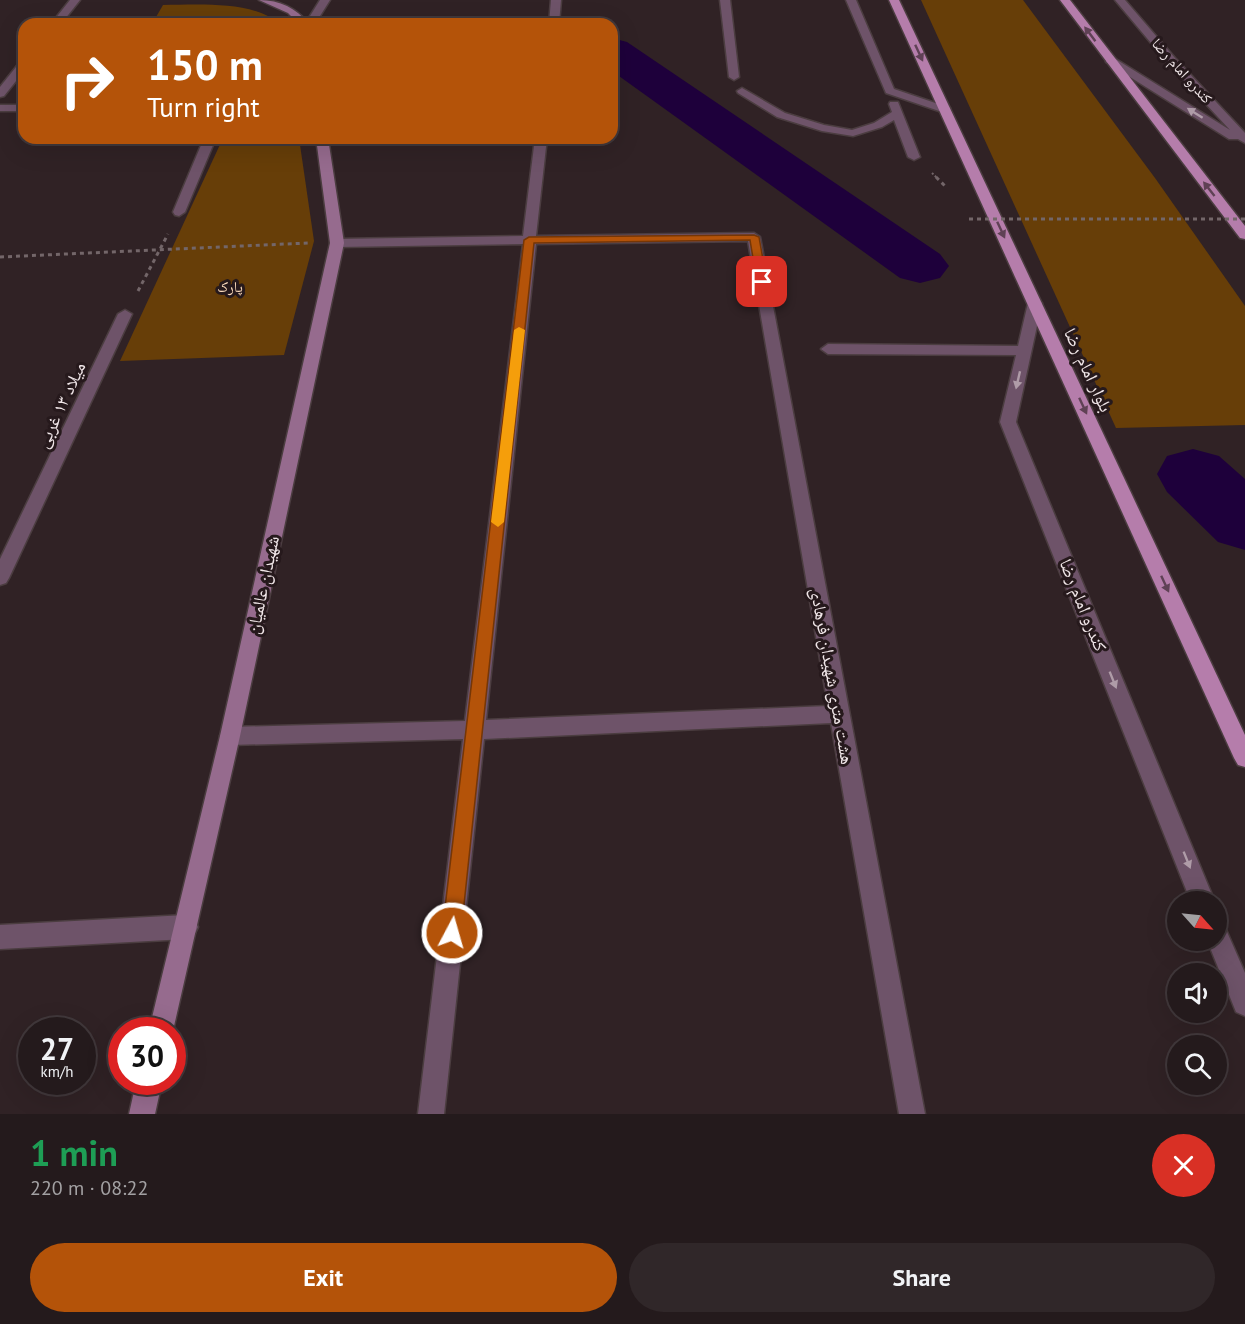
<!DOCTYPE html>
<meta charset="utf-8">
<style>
body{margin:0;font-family:"PT Sans","Noto Naskh Arabic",sans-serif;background:#302729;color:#f1f3f6;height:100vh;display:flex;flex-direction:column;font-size:22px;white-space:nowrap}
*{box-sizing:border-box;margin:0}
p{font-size:20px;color:#a3a1a3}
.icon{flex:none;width:33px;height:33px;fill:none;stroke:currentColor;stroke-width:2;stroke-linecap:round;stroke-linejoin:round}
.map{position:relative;height:1114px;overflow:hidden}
.side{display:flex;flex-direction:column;background:#241a1c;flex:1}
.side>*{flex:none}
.top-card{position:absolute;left:18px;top:18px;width:600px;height:126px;border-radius:18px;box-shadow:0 6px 24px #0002,0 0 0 2px #41383b;background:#b45309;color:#fff;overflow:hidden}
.needle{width:39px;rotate:117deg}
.tools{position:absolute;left:1167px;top:891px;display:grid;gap:12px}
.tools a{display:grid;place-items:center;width:60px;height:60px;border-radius:50%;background:#241a1c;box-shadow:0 6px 24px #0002,0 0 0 2px #41383b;font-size:30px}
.speed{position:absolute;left:18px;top:1017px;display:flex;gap:12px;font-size:30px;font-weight:700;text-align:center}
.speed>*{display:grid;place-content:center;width:78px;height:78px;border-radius:50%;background:#241a1c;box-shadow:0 6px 24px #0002,0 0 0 2px #41383b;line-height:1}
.speed small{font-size:15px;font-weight:400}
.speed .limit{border:9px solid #d22;background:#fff;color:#111}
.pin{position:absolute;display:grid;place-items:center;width:51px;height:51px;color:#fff;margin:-26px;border-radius:12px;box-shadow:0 3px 9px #0006}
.me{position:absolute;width:66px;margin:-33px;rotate:6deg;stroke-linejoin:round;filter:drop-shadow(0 0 4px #0008)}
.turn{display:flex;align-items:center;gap:21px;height:126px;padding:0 30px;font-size:27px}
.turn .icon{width:78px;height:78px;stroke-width:2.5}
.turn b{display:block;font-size:42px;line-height:51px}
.round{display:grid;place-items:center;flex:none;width:63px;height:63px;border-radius:32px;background:#302729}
.overview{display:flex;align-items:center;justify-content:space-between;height:102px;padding:0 30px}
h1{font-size:36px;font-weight:700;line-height:45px;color:#1e9e55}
.button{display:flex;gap:12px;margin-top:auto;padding:12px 30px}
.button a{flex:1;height:69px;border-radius:36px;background:#b45309;color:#fff;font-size:24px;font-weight:700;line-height:69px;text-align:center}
.button a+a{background:#302729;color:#f1f3f6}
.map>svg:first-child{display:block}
.green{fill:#673e08}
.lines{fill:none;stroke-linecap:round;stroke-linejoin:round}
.river{fill:#1e003b;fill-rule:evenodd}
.street-casing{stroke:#4b3d40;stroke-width:3}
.secondary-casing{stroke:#4b3d40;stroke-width:3}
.primary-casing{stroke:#4b3d40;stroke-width:3}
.path-far1{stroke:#736669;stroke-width:2;stroke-dasharray:2 2;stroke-linecap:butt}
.path{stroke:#736669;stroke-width:3;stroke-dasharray:4 4;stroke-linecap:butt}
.street{fill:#6e5369;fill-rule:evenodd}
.secondary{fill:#966b8e;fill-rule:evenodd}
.primary{fill:#b57dab;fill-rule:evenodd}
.path-bridge{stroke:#736669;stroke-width:3;stroke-dasharray:4 4;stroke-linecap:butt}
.oneway{fill:#5f4155}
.oneway2{fill:#af9ca8}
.route{fill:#b45309;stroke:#753606;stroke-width:1.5}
.slow{fill:#f59e0b}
.labels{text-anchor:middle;stroke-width:6;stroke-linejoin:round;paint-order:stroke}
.far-street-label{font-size:15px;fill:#f0e6e8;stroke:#26191c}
.far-park-label{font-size:15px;fill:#fbdabb;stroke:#26191c}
.street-label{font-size:18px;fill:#f0e6e8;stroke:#26191c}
</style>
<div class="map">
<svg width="1245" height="1114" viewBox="0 0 1245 1114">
<rect width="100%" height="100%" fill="#302225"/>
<g class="green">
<path d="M921 0H1023L1155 178 1245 306V425L1116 428Z"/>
<path d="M163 5C195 5 255 0 279 24H152Z"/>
<path d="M223 138H299L314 241 284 355 120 361Z"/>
</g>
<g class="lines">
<g class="river">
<path d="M612 38 627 42 940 254 949 266 940 278 920 283 900 278 612 71Z"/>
<path d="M1193 449 1219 456 1245 479V550L1218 542 1167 492 1157 474 1167 456Z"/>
</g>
<g class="street-casing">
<g id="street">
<path d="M70 0H80L61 24H51Z"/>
<path d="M320 0H330L315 24H305Z"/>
<path d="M551 0H561L559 24H549Z"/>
<path d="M720 0H730L739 77 734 80 729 77Z"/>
<path d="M846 0H856L894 89 950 108V112H942L886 93Z"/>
<path d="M1115 0H1125L1175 58 1245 133V143L1238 139H1229L1106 62V58H1114L1230 130 1167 62Z"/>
<path d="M24 61V71L4 96 0 97V87L20 62Z"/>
<path d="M742 88 785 113 824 125 852 130 874 123 892 112 889 104 890 102H898L920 157 914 160 908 157 894 120 882 127 853 136 822 131 777 117 738 93 737 91Z"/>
<rect x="0" y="105" width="24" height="6"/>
<path d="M204 138H216L185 212 179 216 175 215 173 212Z"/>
<path d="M535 138H547L536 236 754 233 760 237 925 1114H899L831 723 484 739 444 1114H418L463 739 230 745 223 742 220 736 223 730 230 727 465 721 523 244 337 247 330 243 337 239 523 236ZM748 241 828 706 486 720 536 244Z"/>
<path d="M1035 299 1042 303 1016 422 1215 902H1191L1000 422 1016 355 828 354 821 349 828 344 1018 346 1028 303Z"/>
<path d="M125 310 132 314 9 578 6 583 0 585V559L118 314Z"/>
<path d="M186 915 194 919 198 927 194 935 186 939 0 949V925Z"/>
<path d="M1216 921 1224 925 1245 973V1016L1236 1012 1207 940H1216Z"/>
</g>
</g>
<g class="secondary-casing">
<g id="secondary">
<path d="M259 0C280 0 296 8 309 24H299L288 13Z"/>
<path d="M316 138H328L344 243 240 736 172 1035V1030H149L220 736 330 243Z"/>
<path d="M136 1082H162L155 1114H129Z"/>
</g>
</g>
<g class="primary-casing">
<g id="primary">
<path d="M889 0H899L1245 735V767L1238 765 1234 758Z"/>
<path d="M1060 0H1070L1245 226V239L1240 238Z"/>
</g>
</g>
<path class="path-far1" d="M932 173 938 179"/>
<g class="path">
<path d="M936 177 946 187"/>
<path d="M0 257 308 243"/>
<path d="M138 291 168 234"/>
</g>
<use href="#street" class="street"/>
<use href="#secondary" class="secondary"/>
<use href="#primary" class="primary"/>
<path class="path-bridge" d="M969 219H1245"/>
</g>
<defs><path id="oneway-solid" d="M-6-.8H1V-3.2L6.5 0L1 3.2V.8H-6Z" transform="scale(1.5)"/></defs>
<g class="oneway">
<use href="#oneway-solid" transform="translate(1090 34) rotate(-127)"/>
<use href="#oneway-solid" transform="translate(919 53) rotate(65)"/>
<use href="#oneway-solid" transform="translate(1209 189) rotate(-128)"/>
<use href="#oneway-solid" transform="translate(1001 230) rotate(65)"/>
<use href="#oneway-solid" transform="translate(1083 406) rotate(65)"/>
<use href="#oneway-solid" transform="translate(1165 584) rotate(65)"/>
</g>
<g class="oneway2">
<use href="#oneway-solid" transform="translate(1195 113) rotate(-148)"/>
<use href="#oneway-solid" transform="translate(1018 380) rotate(103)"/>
<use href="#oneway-solid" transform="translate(1113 680) rotate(68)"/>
<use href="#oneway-solid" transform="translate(1187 860) rotate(68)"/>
</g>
<path class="route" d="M754 235 759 237 767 282 762 285 757 282 750 240 534 243 461 933 458 940 452 942 445 940 442 933 524 240 529 237Z"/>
<path class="slow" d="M519 327 525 330 504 522 498 527 491 522 514 330Z"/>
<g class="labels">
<g class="far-street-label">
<text transform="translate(1182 71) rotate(48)" y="5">کندرو امام رضا</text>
</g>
<g class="far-park-label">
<text x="230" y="292">پارک</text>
</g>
<g class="street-label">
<text transform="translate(1088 370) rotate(65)" y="6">بلوار امام رضا</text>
<text transform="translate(61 405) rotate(-65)" y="6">میلاد ۱۳ غربی</text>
<text transform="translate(263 585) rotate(-78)" y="6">شهیدان عالمیان</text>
<text transform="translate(1083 605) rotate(68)" y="6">کندرو امام رضا</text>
<text transform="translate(832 676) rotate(80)" y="6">هشت متری شهیدان فرهادی</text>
</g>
</g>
</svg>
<div class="tools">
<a><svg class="needle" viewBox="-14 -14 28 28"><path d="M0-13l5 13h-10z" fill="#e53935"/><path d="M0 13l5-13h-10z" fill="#a3a1a3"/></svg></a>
<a><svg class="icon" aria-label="sound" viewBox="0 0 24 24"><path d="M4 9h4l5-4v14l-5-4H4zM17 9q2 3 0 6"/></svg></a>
<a><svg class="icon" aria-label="search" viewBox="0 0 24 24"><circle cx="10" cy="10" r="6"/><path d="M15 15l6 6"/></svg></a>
</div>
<div class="speed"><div>27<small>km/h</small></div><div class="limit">30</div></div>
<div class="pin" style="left:762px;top:282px;background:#d93025"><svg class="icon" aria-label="arrive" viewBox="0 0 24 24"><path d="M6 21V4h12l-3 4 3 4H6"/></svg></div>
<svg class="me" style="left:452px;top:933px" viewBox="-20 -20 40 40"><circle r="17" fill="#b45309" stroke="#fff" stroke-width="3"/><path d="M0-11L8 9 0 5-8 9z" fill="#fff"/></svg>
<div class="top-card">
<div class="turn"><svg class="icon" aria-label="right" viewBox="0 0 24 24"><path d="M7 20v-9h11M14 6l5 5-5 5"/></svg><div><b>150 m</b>Turn right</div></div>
</div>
</div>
<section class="side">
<div class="overview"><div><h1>1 min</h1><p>220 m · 08:22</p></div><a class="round" style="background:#d93025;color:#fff"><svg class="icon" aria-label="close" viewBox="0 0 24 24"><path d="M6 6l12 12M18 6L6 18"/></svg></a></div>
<div class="button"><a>Exit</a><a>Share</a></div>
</section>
